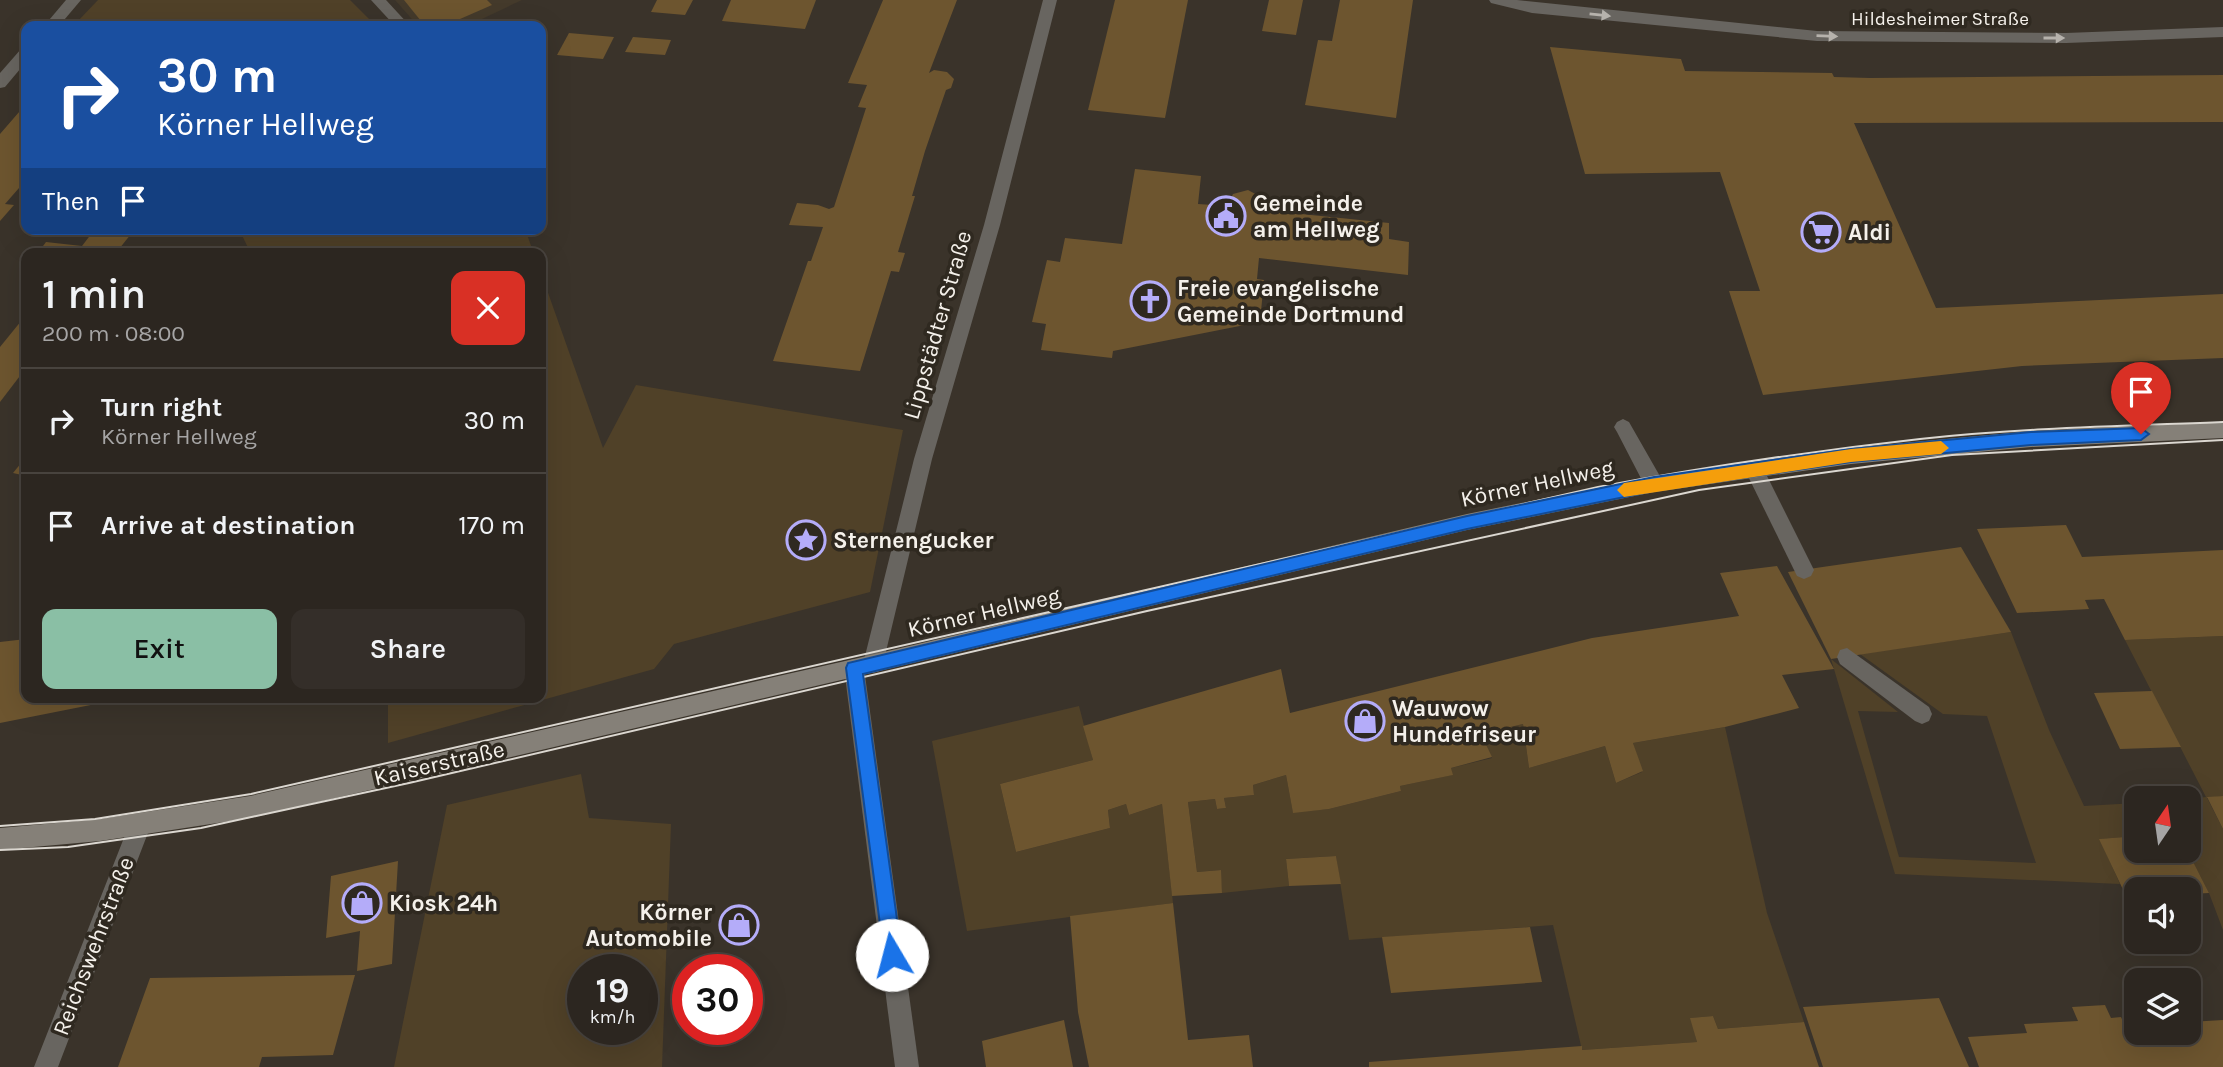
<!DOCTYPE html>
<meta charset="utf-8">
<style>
body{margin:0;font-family:Karla,sans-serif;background:#342e29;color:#f1f3f6;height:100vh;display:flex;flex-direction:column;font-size:26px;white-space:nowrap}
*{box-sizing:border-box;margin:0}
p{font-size:23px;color:#a6a5a5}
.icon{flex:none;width:38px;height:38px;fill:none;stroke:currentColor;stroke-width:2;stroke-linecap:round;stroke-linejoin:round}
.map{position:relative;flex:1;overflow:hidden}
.side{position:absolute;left:21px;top:248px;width:525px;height:455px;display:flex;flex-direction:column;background:#2c2620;border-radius:14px;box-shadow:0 7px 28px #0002,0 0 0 2px #48433e}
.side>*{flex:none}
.hud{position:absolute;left:21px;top:21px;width:525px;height:214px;border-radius:14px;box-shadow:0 7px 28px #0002,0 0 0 2px #48433e;background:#1a4fa0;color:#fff;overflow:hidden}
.needle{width:46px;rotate:13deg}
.tools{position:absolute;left:2124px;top:786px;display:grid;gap:14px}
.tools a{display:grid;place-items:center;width:77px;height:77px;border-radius:14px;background:#2c2620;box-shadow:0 7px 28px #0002,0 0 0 2px #48433e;font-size:35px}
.speed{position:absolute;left:567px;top:954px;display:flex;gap:14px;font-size:35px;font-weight:700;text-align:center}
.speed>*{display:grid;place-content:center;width:91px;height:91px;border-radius:50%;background:#2c2620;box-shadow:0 7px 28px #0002,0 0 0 2px #48433e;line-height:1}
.speed small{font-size:18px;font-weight:400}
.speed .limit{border:10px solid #d22;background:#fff;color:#111}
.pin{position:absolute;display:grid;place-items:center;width:60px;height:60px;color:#fff;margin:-72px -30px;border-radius:50% 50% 50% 0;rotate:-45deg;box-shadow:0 0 7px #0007}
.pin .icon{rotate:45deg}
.me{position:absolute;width:77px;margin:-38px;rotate:352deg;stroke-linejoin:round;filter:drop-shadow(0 0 5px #0008)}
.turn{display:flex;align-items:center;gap:24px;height:147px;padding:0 21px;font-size:32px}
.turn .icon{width:91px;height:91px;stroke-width:2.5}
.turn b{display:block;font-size:49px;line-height:60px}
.then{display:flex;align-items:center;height:66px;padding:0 21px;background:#0003;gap:14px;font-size:26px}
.round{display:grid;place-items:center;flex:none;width:74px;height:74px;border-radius:14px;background:#342e29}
.overview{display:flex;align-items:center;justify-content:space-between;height:119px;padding:0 21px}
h1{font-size:42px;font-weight:600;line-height:52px}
.action{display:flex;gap:14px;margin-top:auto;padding:14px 21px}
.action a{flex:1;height:80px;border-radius:14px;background:#8abfa5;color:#111;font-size:28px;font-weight:600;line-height:80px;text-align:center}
.action a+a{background:#342e29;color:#f1f3f6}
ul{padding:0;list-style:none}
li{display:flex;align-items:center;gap:21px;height:105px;padding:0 21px;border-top:2px solid #48433e}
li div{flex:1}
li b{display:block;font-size:26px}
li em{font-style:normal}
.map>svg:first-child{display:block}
.built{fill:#443a2b}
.green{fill:#504128;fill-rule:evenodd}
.building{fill:#6d552f}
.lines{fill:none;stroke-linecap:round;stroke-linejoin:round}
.service{fill:#686560;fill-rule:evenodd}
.minor{fill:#686560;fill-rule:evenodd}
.secondary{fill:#858078;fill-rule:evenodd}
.tram{stroke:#dbd7d0;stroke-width:2}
.oneway{fill:#b6b2ac}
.route{fill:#1a73e8;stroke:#114b97;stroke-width:2}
.slow{fill:#f59e0b}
.labels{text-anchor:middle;stroke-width:7;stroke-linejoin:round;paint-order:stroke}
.far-street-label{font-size:19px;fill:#f5f1eb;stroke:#2f2920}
.poi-label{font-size:23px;font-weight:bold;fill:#f5f1eb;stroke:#2f2920;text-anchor:start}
.street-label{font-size:23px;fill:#f5f1eb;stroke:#2f2920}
</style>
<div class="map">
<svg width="2223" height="1067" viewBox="0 0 2223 1067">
<rect width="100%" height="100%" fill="#3a332a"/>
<path class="built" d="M395 0H522L467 26H418Z"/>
<g class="green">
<path d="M98 0H350L376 26H83L77 22Z"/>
<path d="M239 229H525L534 254H251Z"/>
<path d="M541 273 603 448 636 385 903 430 870 592 674 644 654 669 388 743V698H541Z"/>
<path d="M2011 632 2049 730 2084 806 2137 803V836L2100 839 2120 884 1895 874 1831 659 1898 712 1858 711 1899 857 2036 863 1987 716 1943 714 1860 654Z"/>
<path d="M2223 636V796L2207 798 2223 829V930L2209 893 2187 851 2189 799 2206 797 2125 640Z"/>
<path d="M1079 706 1093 760 1000 784 1016 852 1110 828 1108 810 1126 804 1129 815 1162 804 1173 903 967 931 932 741Z"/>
<path d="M1523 724 1529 768 1605 746 1616 783 1642 772 1633 743 1725 727 1767 913 1804 1022 1718 1029 1713 1016 1691 1018 1697 1042 1582 1050 1553 925 1349 940 1336 856 1286 859 1289 886 1222 893 1220 870 1197 872 1188 802 1215 799 1217 809 1226 808 1224 798 1254 795 1253 785 1286 775 1293 812 1329 809 1401 791 1400 786 1452 775 1451 768 1492 758 1481 734Z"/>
<path d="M581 774 589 818 671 824 662 1067H394L447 805ZM583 970H642V1029H583Z"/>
</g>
<g class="building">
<path d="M404 0H487L492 5 444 26H425Z"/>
<path d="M657 0H693L685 15 651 12Z"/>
<path d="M731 0H816L805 29 722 21Z"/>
<path d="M883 0H957L929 73 934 70 947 72 954 79 951 88 946 90 925 151 912 196H915L898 252 905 253 899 272 891 271 860 371 773 361 808 261H811L823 227 789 225 797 203 818 205 829 209 834 207 866 108 858 107 867 85 848 83Z"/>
<path d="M1115 0H1188L1165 118 1088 110Z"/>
<path d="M1269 0H1303L1296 35 1262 31Z"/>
<path d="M1340 0H1413L1396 118 1305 105 1318 40 1332 41Z"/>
<path d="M569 33 614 37 603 59 557 55Z"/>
<path d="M633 37 671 40 665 55 625 52Z"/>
<path d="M1550 47 1681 59 1685 71 1832 73 1834 77 1870 78 2223 75V122L1854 123 1936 308 2223 294V358L2022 366 1763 395 1729 291H1760L1720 172 1585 174Z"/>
<path d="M26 104V180L5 204 14 205 0 221V134Z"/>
<path d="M1135 169 1201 176 1198 204 1227 206 1233 194 1248 190 1261 197 1262 210 1389 223V239L1409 242 1408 275 1259 258 1257 279 1264 280 1260 322 1113 351 1112 358 1041 350 1046 324 1032 322 1047 260 1060 262 1065 238 1122 244Z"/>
<path d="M95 229H135L115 254H37L46 242 82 246Z"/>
<path d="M26 315V368L0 402V347Z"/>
<path d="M26 457V476L13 473Z"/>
<path d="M2066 525 2082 557 2223 550V636L2125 640 2104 599 2085 600 2089 609 2017 613 1977 529Z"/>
<path d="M1961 547 2011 632 1831 659 1788 572Z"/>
<path d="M1777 566 1834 669 1782 675 1799 708 1725 727 1633 743 1643 771 1616 783 1605 746 1529 768 1523 724 1481 734 1492 757 1451 768 1453 775 1400 786 1401 791 1329 809 1293 813 1286 775 1253 785 1254 795 1224 798 1226 808 1217 809 1215 799 1188 802 1197 872 1221 870 1222 893 1172 896 1162 804 1129 815 1126 804 1108 810 1110 828 1016 852 1000 784 1093 760 1083 726 1281 669 1290 713 1592 638 1739 616 1720 573Z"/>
<path d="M26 639V698L121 699 0 723V642Z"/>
<path d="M2152 691 2181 747 2120 749 2094 693Z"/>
<path d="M2223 796V829L2207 797Z"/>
<path d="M2137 836V850H2187L2209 893 2189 894V889H2137V898H2127L2099 839Z"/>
<path d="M1336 856 1341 884 1289 886 1286 859Z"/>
<path d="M398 861 392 964 357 971 360 931 326 938 331 876Z"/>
<path d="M1173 903 1188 1040 1249 1035 1253 1067H1089L1078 1012 1070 916Z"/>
<path d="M1530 927 1542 982 1391 993 1382 937Z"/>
<path d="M355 975 333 1055 262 1057 259 1067H118L150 978Z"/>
<path d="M1939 998 1969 1067H1823L1803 1007Z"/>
<path d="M2105 1005 2111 1018 2121 1017 2125 1026 2137 1025V1032H2189V1022L2223 1020V1067H1979L1968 1037 2027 1033 2024 1024 2078 1021 2072 1007Z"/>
<path d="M1713 1016 1718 1029 1804 1022 1819 1067H1369V1062L1582 1046V1050L1697 1042 1690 1018Z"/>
<path d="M1064 1020 1073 1067H986L982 1041Z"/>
</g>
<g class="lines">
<g class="service">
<path d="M371 0H386L410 26H395Z"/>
<path d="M1623 419 1629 422 1661 478 1663 484 1661 490 1654 492 1647 490 1617 432 1614 427 1617 422Z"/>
<path d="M1754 462 1761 464 1814 570 1811 576 1804 579 1797 576 1745 470 1747 464Z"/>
<path d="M1847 648 1929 707 1932 714 1929 721 1922 724 1915 721 1840 664 1837 657 1840 650Z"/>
</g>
<g class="minor">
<path d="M66 0H81L59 26H44Z"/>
<path d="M1043 0H1057L1000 225 932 459 883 664 880 671 873 673 866 671 863 664 914 459 984 225Z"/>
<path d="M1489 0H1517L1817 31 2066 33 2223 27V37L2066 43 1817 41 1532 13 1491 3Z"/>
<path d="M26 48V62L5 87 0 88V73L21 49Z"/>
<path d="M854 659 861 661 864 668 919 1067H895L844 668 847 661Z"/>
<path d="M140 814 148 817 151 825 58 1067H34L129 825 132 817Z"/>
</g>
<path class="secondary" d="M2223 422V438L2031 447 1851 464 1654 492 1467 530 854 677 250 818 100 841 0 850V828L100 819 250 796 854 659 1467 514 1654 476 1851 448 2031 431Z"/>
<g class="tram">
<path d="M0 826 95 819 251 794 1598 487C1705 467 1812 451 1920 439 2020 428 2122 426 2223 422"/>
<path d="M0 850 68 847 201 828 409 783 1147 611 1699 490 1952 455 2223 440"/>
</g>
</g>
<defs><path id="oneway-solid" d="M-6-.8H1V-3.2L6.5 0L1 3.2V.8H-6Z" transform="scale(1.75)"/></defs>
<g class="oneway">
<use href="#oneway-solid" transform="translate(1600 15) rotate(6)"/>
<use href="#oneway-solid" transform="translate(1827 36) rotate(2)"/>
<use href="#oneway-solid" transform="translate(2054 38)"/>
</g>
<path class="route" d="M2141 428 2149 434 2141 440 2031 445 1851 462 1654 491 1467 529 863 674 902 955 899 962 892 965 885 962 846 668 848 663 1467 516 1654 477 1851 449 2031 432Z"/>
<path class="slow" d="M1941 441 1949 448 1941 454 1851 462 1624 497 1617 490 1624 483 1851 449Z"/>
<defs>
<g id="civic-ring" transform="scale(2.0125)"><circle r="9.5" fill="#2f2920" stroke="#b4acf9" stroke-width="1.5"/><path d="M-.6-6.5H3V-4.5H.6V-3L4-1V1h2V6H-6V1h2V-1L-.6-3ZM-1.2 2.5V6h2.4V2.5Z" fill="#b4acf9"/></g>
<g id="supermarket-ring" transform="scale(2.0125)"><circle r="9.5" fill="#2f2920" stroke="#b4acf9" stroke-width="1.5"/><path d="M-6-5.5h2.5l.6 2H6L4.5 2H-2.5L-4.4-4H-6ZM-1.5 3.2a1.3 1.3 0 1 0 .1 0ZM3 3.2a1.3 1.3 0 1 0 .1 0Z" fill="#b4acf9"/></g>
<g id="church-ring" transform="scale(2.0125)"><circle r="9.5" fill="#2f2920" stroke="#b4acf9" stroke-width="1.5"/><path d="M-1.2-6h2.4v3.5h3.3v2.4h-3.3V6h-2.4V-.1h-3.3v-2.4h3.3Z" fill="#b4acf9"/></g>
<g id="sight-ring" transform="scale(2.0125)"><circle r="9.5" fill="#2f2920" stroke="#b4acf9" stroke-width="1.5"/><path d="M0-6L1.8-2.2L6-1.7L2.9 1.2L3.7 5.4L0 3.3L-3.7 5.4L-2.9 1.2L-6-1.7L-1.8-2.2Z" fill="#b4acf9"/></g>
<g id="shop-ring" transform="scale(2.0125)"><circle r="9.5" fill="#2f2920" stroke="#b4acf9" stroke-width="1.5"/><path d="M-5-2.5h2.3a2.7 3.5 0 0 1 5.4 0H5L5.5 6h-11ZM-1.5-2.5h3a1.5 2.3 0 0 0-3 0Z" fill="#b4acf9"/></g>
</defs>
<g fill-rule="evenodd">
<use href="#civic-ring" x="1226" y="216"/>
<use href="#supermarket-ring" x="1821" y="232"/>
<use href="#church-ring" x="1150" y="301"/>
<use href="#sight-ring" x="806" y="540"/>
<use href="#shop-ring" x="1365" y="721"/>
<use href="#shop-ring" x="362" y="903"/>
<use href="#shop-ring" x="739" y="925"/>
</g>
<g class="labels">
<g class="far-street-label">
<text x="1940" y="25">Hildesheimer Straße</text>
</g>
<g class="poi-label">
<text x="1253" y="211">Gemeinde<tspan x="1253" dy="26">am Hellweg</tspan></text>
<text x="1848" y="240">Aldi</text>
<text x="1177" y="296">Freie evangelische<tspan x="1177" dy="26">Gemeinde Dortmund</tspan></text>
<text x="833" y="548">Sternengucker</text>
<text x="1392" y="716">Wauwow<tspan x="1392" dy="26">Hundefriseur</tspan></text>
<text x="389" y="911">Kiosk 24h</text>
<text x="712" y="920" text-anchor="end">Körner<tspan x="712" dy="26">Automobile</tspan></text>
</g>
<g class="street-label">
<text transform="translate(937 325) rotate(-74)" y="8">Lippstädter Straße</text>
<text transform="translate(1537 483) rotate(-12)" y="8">Körner Hellweg</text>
<text transform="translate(984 612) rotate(-13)" y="8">Körner Hellweg</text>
<text transform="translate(439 763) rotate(-13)" y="8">Kaiserstraße</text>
<text transform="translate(93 946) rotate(-69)" y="8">Reichswehrstraße</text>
</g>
</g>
</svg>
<div class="tools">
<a><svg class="needle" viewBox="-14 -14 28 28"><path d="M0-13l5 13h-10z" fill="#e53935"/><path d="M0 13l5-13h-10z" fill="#a6a5a5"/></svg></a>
<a><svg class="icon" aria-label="sound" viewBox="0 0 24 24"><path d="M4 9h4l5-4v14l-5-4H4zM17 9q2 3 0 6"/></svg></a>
<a><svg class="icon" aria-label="layers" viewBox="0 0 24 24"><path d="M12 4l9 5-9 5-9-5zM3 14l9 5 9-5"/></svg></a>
</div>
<div class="speed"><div>19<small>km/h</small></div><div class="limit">30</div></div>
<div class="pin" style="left:2141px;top:434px;background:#d93025"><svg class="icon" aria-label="arrive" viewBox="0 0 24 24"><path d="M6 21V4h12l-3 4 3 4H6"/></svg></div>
<svg class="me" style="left:892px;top:955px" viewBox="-20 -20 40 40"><circle r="19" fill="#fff"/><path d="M0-13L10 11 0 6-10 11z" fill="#1a73e8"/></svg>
<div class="hud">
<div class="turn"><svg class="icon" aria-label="right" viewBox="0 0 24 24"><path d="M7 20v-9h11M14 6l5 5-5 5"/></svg><div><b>30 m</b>Körner Hellweg</div></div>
<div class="then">Then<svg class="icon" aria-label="arrive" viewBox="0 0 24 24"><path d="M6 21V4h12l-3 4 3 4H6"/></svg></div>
</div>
<section class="side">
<div class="overview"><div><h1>1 min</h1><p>200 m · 08:00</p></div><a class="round" style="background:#d93025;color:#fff"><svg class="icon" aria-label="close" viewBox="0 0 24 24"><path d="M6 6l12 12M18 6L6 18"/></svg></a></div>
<ul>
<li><svg class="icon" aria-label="right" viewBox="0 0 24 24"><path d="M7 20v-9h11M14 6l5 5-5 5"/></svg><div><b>Turn right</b><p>Körner Hellweg</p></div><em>30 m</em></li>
<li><svg class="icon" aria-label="arrive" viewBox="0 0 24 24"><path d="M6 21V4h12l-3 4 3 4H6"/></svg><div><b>Arrive at destination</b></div><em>170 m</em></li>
</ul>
<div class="action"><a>Exit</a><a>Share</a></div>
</section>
</div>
